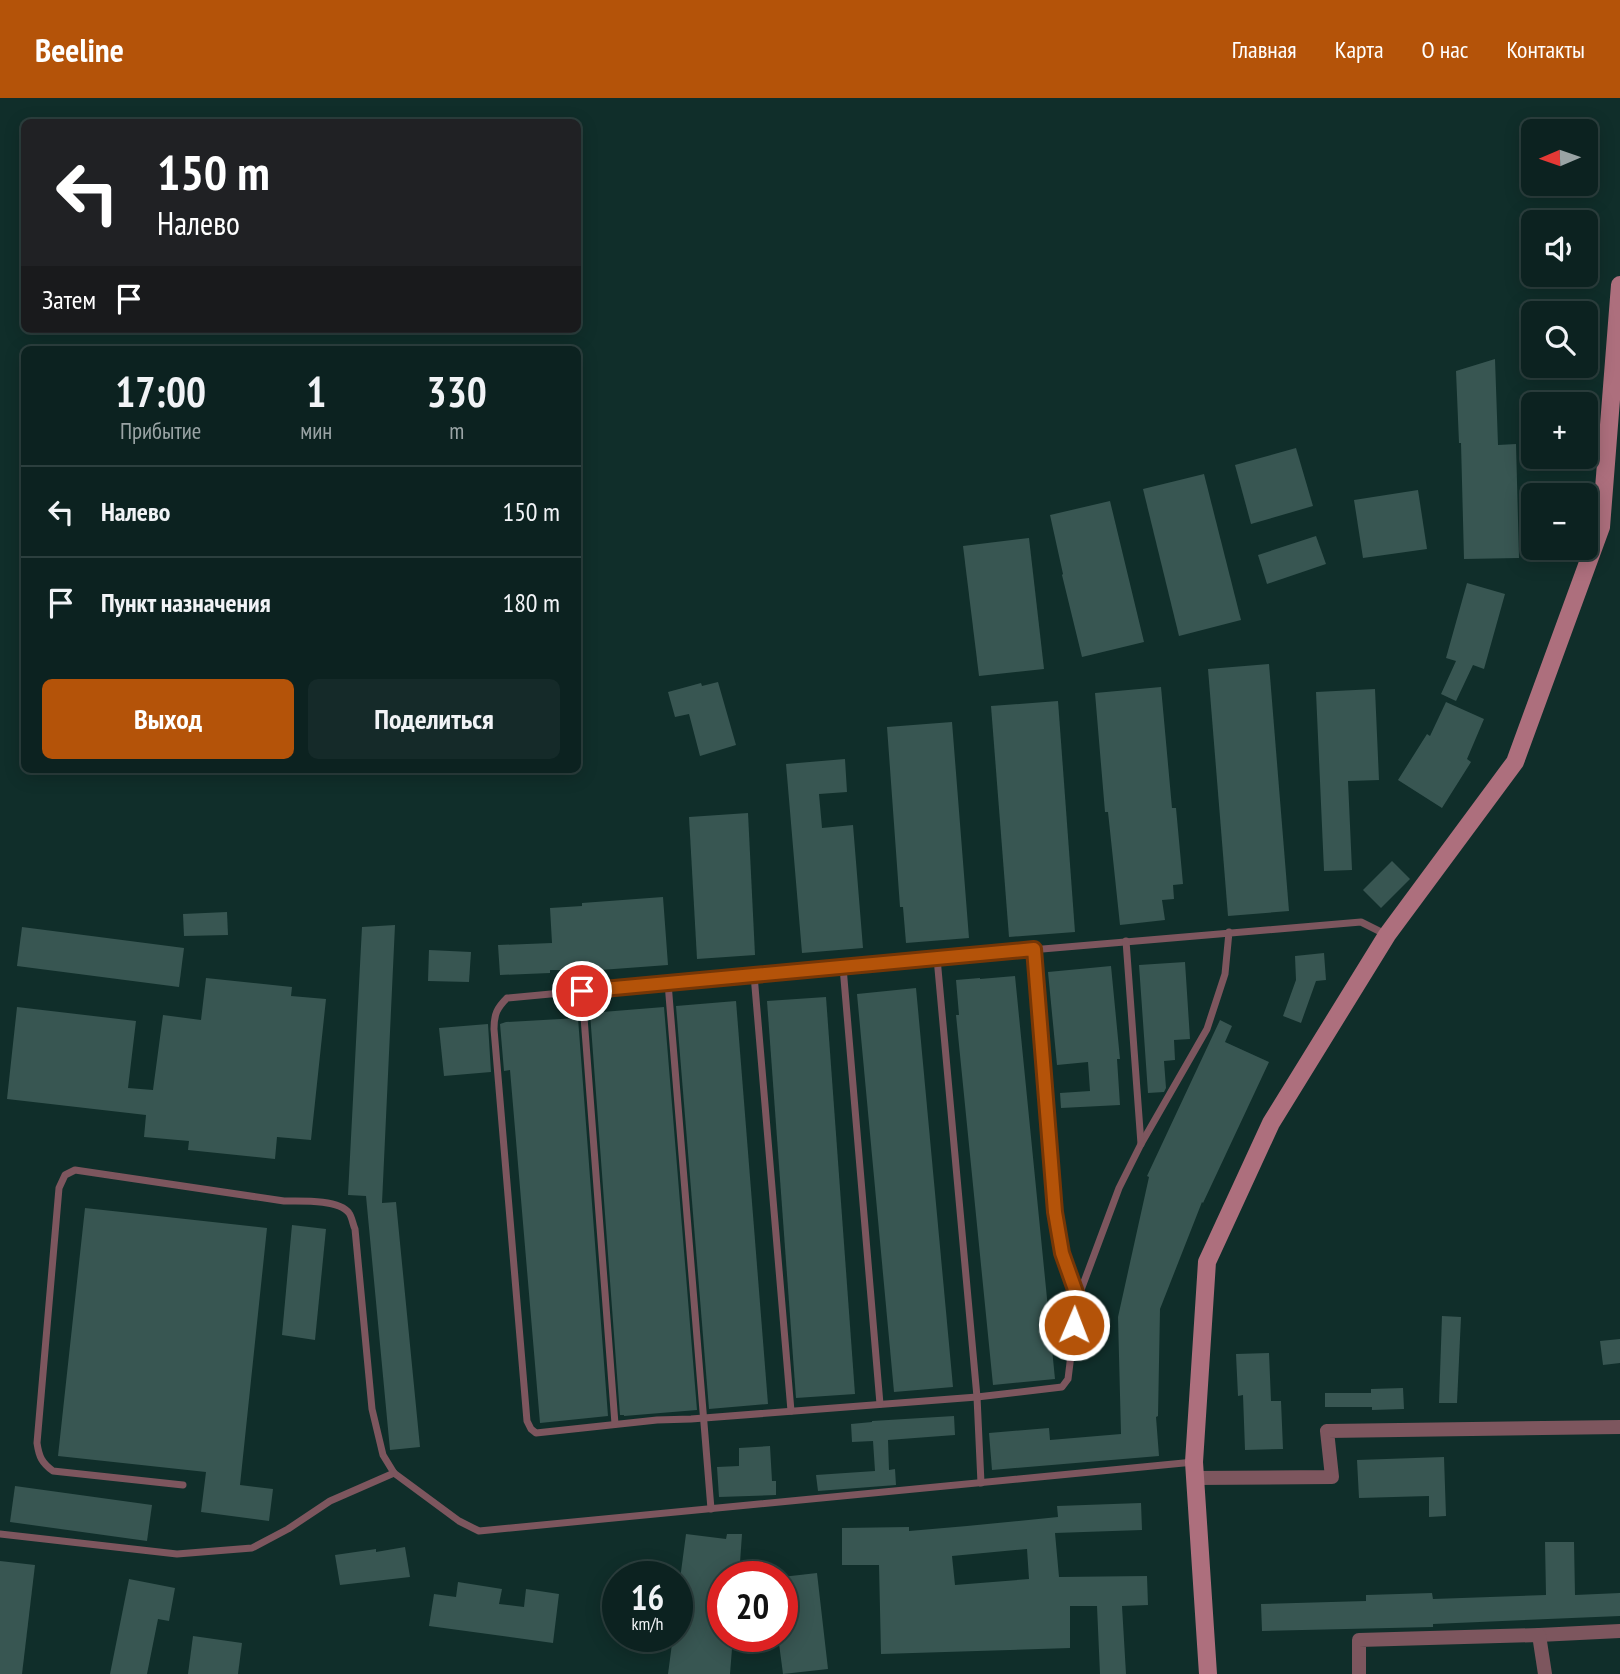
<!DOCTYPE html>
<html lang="ru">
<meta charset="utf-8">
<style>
body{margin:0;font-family:"PT Sans Narrow",sans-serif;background:#152a29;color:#f1f3f6;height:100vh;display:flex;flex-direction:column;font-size:26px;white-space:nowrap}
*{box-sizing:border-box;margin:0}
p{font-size:23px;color:#9aa4a5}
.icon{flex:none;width:38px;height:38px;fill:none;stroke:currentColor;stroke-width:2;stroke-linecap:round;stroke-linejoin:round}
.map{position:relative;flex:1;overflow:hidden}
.details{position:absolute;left:21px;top:248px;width:560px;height:427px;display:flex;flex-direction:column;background:#0c2220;border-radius:10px;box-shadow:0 4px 18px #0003,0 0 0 2px #2c3f3e}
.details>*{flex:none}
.guide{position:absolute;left:21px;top:21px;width:560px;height:214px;border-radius:10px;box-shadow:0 4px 18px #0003,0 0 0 2px #2c3f3e;background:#202124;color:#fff;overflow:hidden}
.needle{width:46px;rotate:268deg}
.controls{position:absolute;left:1521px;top:21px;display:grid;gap:14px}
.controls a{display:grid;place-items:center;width:77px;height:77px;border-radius:10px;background:#0c2220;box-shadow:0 4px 18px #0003,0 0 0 2px #2c3f3e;font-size:35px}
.speed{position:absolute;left:602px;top:1463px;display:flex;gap:14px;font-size:35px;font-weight:700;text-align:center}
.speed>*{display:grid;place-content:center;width:91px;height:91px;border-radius:50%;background:#0c2220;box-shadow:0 4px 18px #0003,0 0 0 2px #2c3f3e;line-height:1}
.speed small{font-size:18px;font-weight:400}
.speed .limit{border:10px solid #d22;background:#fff;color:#111}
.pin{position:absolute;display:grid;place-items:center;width:60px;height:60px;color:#fff;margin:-30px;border:4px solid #fff;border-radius:50%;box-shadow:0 2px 7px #0007}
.me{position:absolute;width:77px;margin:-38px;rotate:1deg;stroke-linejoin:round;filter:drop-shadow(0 0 5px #0008)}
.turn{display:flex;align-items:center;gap:24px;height:147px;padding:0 21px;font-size:32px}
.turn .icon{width:91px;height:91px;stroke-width:2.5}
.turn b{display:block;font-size:49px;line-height:60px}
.then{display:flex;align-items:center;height:66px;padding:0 21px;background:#0003;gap:14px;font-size:26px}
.eta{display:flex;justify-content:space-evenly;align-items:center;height:119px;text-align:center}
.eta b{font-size:42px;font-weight:600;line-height:49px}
.button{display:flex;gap:14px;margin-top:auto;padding:14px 21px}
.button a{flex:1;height:80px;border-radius:10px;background:#b45309;color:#fff;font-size:28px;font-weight:600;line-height:80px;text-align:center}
.button a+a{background:#152a29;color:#f1f3f6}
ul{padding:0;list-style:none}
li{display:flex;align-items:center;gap:21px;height:91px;padding:0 21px;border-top:2px solid #2c3f3e}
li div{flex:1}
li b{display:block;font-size:26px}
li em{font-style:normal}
header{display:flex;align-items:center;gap:42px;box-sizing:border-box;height:98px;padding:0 35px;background:#b45309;color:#fff}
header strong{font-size:33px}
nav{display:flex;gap:38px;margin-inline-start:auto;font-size:24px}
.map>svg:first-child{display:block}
.building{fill:#385652;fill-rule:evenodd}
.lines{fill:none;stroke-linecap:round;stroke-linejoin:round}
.lane{stroke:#7d565e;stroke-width:7}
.street{stroke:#7d565e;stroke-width:14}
.secondary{stroke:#ad6f7d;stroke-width:18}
.route-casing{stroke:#753606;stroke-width:18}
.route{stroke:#b45309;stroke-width:12}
</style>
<header>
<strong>Beeline</strong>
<nav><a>Главная</a><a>Карта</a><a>О нас</a><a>Контакты</a></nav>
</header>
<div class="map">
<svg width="1620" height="1576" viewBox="0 0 1620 1576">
<rect width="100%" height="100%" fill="#102e2a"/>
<g class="building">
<path d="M1495 261 1498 347 1516 346 1519 460 1464 461 1461 345H1459L1456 273Z"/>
<path d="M1296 350 1313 408 1251 426 1235 367Z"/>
<path d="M1204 376 1241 522 1179 538 1143 391Z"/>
<path d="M1418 392 1427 451 1363 460 1354 402Z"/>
<path d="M1110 403 1144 544 1082 559 1062 477 1063 476 1050 417Z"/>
<path d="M1316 438 1326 466 1267 486 1258 457Z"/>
<path d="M1029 440 1044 571 979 578 963 448Z"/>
<path d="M1467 485 1505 496 1484 571 1473 567 1456 603 1441 596 1456 563 1446 560Z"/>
<path d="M1269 566 1289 813 1228 818 1208 571Z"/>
<path d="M718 584 736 647 700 658 689 616 675 619 668 594 701 585 702 588Z"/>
<path d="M1161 589 1172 710H1176L1183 786 1173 787 1174 801 1162 802 1165 822 1120 827 1108 714H1105L1095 595Z"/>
<path d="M1375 591 1379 682 1348 683 1352 772 1324 773 1316 594Z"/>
<path d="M1058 603 1075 834 1009 839 991 608Z"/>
<path d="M1446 604 1484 621 1467 661 1471 664 1442 710 1398 682 1427 636 1430 638Z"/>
<path d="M952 624 969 840 906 845 903 809H900L887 629Z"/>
<path d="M845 661 847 694 819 696 822 730 853 727 863 850 802 855 786 666Z"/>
<path d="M748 715 755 857 697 861 689 719Z"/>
<path d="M1392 763 1410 781 1381 810 1363 792Z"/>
<path d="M663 799 668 867 587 873V872H550V875L500 877 498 847 552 845 550 810 582 808V805Z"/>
<path d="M227 814 228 837 184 838 183 816Z"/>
<path d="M395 827 382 1105 396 1104 420 1349 390 1352 366 1098 348 1097 362 829Z"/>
<path d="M22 829 184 850 179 889 17 868Z"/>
<path d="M429 852 471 854 469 884 428 883Z"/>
<path d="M1324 855 1326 882 1316 883 1301 925 1283 918 1296 882 1295 858Z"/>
<path d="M1185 864 1190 941 1174 942 1175 962 1164 963 1166 990 1164 994 1148 995 1139 867Z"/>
<path d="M1111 868 1120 961H1117L1120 1007 1061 1010 1060 995 1090 993 1088 964 1057 967 1048 874Z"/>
<path d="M1015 878 1055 1281 993 1287 956 917H959L956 882 980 880V881Z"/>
<path d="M206 880 292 889 291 898 326 901 311 1042 277 1039 275 1061 188 1052 189 1043 144 1039 146 1017 7 1001 17 909 136 923 128 990 153 992 163 917 201 922Z"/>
<path d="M916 890 953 1289 894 1294 857 896Z"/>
<path d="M826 899 855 1296 796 1300 767 903Z"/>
<path d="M736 903 768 1306 709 1311 676 908Z"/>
<path d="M664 909 697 1312 624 1318V1317H620L590 915Z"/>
<path d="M578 920 608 1318 540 1325 510 972 504 973 500 926 506 924Z"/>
<path d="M1220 922 1232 928 1225 944 1269 964 1203 1105 1202 1104 1160 1211 1158 1318 1156 1319 1159 1358 992 1372 989 1335 1049 1330 1050 1342 1121 1336 1118 1219 1149 1079 1147 1078Z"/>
<path d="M488 926 491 974 444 978 439 930Z"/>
<path d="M85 1110 267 1130 240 1387 273 1391 269 1423 201 1414 206 1374 58 1358Z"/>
<path d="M292 1127 326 1131 315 1242 282 1237Z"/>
<path d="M1442 1218 1461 1219 1457 1305H1439Z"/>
<path d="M1620 1241V1265L1603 1267 1600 1243Z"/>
<path d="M1269 1255 1271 1303H1281L1283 1351 1245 1352 1243 1297 1238 1298 1236 1256Z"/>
<path d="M1403 1290 1404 1311 1372 1312V1309H1325V1295H1371V1291Z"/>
<path d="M954 1318 955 1337 888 1342 889 1372 895 1371 896 1387 818 1393 816 1377 875 1373 873 1343 852 1344 851 1326 872 1324V1323Z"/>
<path d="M770 1348 772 1383H776V1397L719 1399 717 1369 739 1368V1350Z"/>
<path d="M1444 1359 1446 1418 1429 1419V1398L1359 1400 1357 1362Z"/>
<path d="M15 1388 152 1407 147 1443 10 1424Z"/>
<path d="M1141 1405 1142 1432 1055 1435 1059 1479 1147 1478 1148 1507 1122 1508 1126 1576H1100L1097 1508H1070V1550L881 1556 879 1467H842V1430L909 1429V1433L967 1428 1058 1419 1057 1408ZM1027 1451 1029 1481 955 1487 952 1458Z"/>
<path d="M686 1436 726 1441 727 1436H742L739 1479H723V1538H733L730 1576H668L673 1538H677V1504Z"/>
<path d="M1545 1444H1574L1575 1497 1620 1495V1518L1433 1526V1529L1262 1533 1261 1506 1366 1503V1497L1432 1495 1433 1501 1546 1497Z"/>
<path d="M405 1449 410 1479 340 1487 335 1457 376 1451V1454Z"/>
<path d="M0 1463 35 1467 22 1576H0Z"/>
<path d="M817 1475 828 1571 783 1576 778 1538H782V1479Z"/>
<path d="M129 1481 175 1490 169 1523 158 1521 147 1576H110Z"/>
<path d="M458 1484 502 1491 499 1506 524 1509 526 1491 559 1496 553 1545 429 1528 434 1496 456 1499Z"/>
<path d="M193 1538 242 1545 238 1576H188Z"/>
</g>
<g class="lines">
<g class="lane">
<path d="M1229 834 1225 876 1207 931 1141 1046 1119 1090 1078 1200 1068 1281 1062 1289 977 1299 691 1321 657 1322 536 1335 531 1331 527 1323 494 931C494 916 497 910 507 900L937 860 1361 824 1387 837"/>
<path d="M1126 843 1141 1046"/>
<path d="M1034 851 1055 1114 1062 1155 1077 1199"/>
<path d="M937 860 977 1299 981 1385"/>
<path d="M843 869 880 1306"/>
<path d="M754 877 791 1313"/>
<path d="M668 885 711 1411"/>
<path d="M582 893 615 1326"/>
<path d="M183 1387 53 1373C42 1365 39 1359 37 1345L59 1090 65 1077 75 1072 284 1103C300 1103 339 1101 349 1115 352 1119 353 1127 355 1131L372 1311 383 1357 394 1375 459 1423 479 1433 1194 1364"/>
<path d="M0 1436 177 1456 252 1450 288 1431 330 1403 394 1375"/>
</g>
<g class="street">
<path d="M1195 1380 1332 1379 1327 1333 1620 1329"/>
<path d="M1539 1537 1620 1533"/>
<path d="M1359 1576V1542L1539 1537 1545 1576"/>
</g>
<path class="secondary" d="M1208 1576 1194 1364 1207 1164 1271 1025 1387 837 1515 664 1601 429 1620 187"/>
</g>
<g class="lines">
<g class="route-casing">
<path id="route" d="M582 893 1034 851 1055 1114 1062 1155 1078 1200 1074 1227"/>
</g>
<use href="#route" class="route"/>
</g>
</svg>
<div class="controls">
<a><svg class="needle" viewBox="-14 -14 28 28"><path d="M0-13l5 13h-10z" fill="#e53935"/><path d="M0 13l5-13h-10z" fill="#9aa4a5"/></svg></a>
<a><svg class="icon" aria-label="sound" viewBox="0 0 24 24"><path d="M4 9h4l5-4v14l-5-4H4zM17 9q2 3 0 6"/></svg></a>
<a><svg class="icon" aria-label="search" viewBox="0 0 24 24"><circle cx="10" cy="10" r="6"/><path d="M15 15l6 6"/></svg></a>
<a>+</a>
<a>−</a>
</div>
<div class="speed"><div>16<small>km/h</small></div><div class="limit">20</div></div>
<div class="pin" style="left:582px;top:893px;background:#d93025"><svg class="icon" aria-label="arrive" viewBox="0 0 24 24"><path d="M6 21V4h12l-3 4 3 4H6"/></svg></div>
<svg class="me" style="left:1074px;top:1227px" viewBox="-20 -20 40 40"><circle r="17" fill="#b45309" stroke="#fff" stroke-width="3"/><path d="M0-11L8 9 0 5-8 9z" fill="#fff"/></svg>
<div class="guide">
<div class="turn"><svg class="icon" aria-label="left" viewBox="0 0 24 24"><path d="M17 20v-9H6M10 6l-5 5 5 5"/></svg><div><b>150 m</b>Налево</div></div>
<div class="then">Затем<svg class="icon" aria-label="arrive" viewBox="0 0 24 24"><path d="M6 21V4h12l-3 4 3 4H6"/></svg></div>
</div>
<section class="details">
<div class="eta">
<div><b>17:00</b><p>Прибытие</p></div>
<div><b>1</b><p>мин</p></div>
<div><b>330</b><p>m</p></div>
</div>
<ul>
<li><svg class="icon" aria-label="left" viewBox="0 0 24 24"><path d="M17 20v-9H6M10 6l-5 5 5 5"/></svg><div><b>Налево</b></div><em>150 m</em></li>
<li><svg class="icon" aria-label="arrive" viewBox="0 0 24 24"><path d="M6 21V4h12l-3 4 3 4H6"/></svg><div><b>Пункт назначения</b></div><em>180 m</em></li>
</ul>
<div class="button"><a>Выход</a><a>Поделиться</a></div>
</section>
</div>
